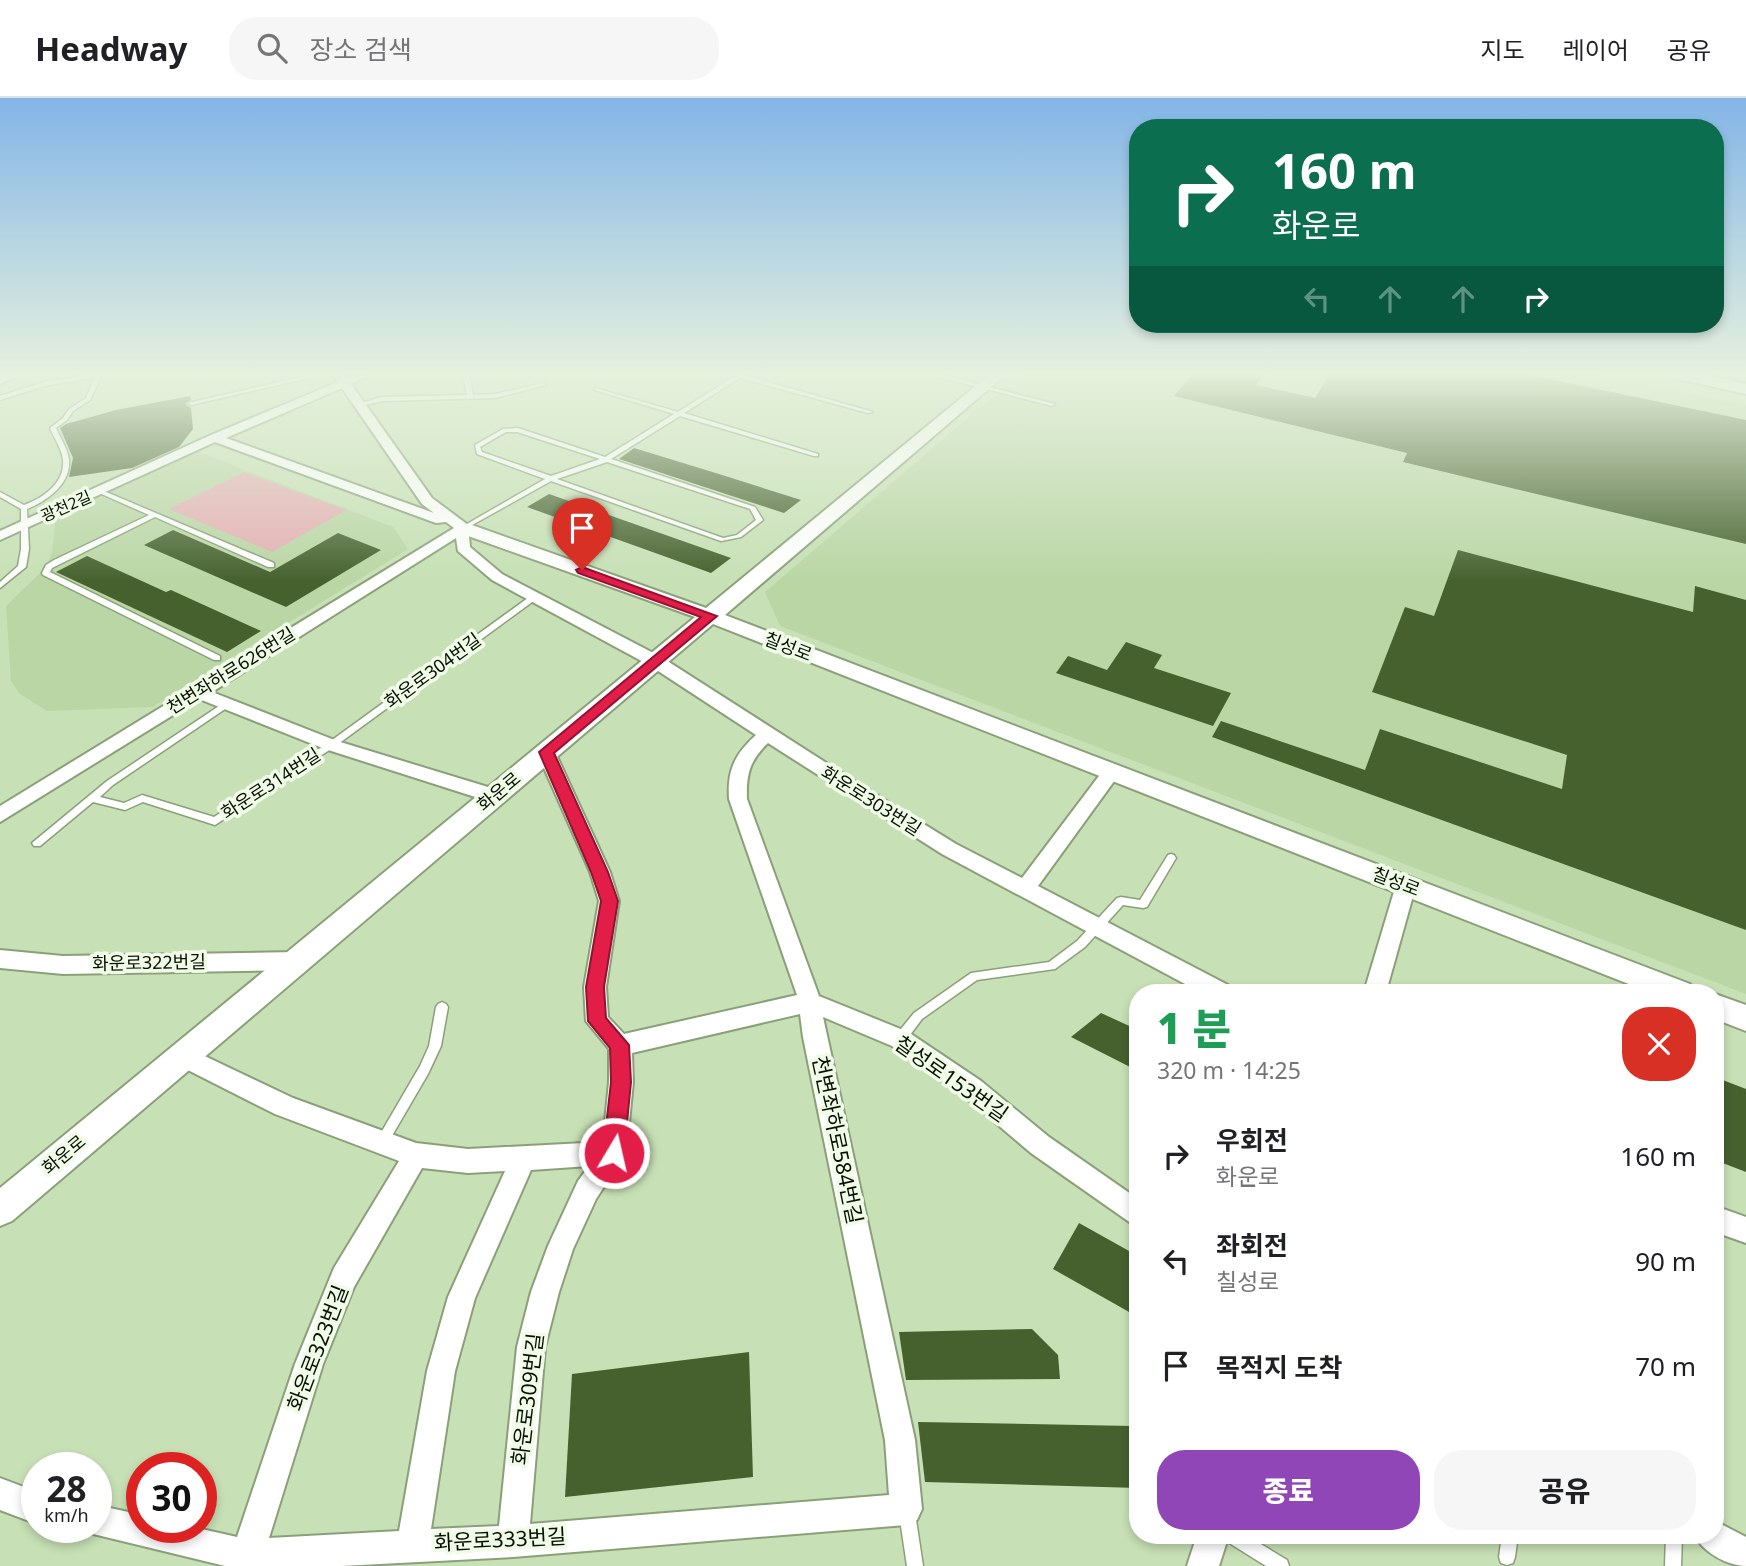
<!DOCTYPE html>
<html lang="ko">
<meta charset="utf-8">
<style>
body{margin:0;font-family:"Noto Sans","Noto Sans KR",sans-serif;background:#f6f6f6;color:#202124;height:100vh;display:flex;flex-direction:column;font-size:26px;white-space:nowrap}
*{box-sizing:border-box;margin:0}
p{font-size:23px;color:#757577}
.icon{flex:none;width:38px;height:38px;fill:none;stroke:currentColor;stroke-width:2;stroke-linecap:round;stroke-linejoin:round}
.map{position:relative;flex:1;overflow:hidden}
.panel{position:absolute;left:1129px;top:886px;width:595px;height:560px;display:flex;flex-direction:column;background:#fff;border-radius:28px;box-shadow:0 4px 10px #0003}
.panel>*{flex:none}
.top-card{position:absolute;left:1129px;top:21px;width:595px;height:214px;border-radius:28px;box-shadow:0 4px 10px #0003;background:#0b6e4f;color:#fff;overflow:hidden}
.speed{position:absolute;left:21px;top:1354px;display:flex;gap:14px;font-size:35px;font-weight:700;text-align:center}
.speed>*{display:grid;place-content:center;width:91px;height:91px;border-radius:50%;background:#fff;box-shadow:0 4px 10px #0003;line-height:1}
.speed small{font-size:18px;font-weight:400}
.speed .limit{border:10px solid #d22;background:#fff;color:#111}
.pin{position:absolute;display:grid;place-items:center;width:60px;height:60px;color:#fff;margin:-72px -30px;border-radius:50% 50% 50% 0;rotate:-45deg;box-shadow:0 0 7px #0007}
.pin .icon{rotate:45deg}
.me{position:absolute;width:77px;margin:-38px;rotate:9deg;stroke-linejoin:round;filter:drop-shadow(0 0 5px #0008)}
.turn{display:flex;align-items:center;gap:24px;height:147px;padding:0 28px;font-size:32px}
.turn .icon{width:91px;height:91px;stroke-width:2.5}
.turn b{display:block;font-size:49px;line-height:60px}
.lanes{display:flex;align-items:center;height:66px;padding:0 28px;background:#0003;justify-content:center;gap:35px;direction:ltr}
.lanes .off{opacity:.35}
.round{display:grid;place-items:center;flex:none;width:74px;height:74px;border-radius:28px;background:#f6f6f6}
.summary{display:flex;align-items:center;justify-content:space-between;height:119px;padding:0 28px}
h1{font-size:42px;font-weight:800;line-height:52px;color:#1e9e55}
.primary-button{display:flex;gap:14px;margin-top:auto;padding:14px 28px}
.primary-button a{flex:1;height:80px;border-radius:28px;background:#9146b7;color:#fff;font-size:28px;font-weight:800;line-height:80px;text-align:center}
.primary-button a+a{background:#f6f6f6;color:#202124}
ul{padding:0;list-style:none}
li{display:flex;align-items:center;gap:21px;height:105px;padding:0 28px}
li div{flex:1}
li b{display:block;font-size:26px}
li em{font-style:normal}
header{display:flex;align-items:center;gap:42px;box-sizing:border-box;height:98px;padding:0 35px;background:#fff;border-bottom:2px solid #e0e0e0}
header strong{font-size:33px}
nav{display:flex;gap:38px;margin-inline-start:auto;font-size:24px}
.search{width:490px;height:63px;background:#f6f6f6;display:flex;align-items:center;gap:18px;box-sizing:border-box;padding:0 24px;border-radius:28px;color:#757577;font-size:26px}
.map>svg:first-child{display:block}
.built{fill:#bad6a5}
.green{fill:#e5afb4}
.building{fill:#46612e}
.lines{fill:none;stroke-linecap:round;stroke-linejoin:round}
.service-casing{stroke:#8aa079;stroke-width:3}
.minor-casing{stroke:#8aa079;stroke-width:4}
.tertiary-casing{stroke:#8aa079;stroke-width:4}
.secondary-casing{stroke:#8aa079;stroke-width:4}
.service{fill:#fff;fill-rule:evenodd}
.minor{fill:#fff;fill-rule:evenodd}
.tertiary{fill:#fff;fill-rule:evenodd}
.secondary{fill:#fff;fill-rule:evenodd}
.route{fill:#e11d48;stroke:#92132f;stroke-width:2}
.labels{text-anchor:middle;stroke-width:7;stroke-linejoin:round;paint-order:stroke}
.far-street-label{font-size:16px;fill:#081003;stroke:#f0fce7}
.street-label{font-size:18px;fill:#081003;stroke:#f0fce7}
.near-street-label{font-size:21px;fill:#081003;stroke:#f0fce7}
</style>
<header>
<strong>Headway</strong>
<div class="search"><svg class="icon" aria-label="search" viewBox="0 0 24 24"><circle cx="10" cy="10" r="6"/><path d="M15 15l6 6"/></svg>장소 검색</div>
<nav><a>지도</a><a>레이어</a><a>공유</a></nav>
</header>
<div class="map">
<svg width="1746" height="1468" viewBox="0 0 1746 1468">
<rect width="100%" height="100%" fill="#c7e0b5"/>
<g class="built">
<path d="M1018 277H1598L1746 307V896L780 528 765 494Z"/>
<path d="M196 353 393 429 408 451 152 609 47 613 20 596 11 583 6 508 46 469 52 455 56 418Z"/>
</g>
<path class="green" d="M244 374 346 412 272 454 169 411Z"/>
<g class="building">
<path d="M1192 277H1263L1256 287 1315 300 1329 277H1530L1746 322V446L1403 364 1407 355 1174 298Z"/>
<path d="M190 298 191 302 185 306 191 310 193 331 179 349 132 370 69 379 73 360 60 330 66 326 116 312Z"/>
<path d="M634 350 719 376 801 402 784 415 619 361Z"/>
<path d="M549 396 660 435 731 460 711 475 527 409Z"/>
<path d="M173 432 270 474 338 435 381 452 286 509 144 447Z"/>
<path d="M1458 452 1693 514 1695 488 1746 502V832L1212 639 1221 623 1365 672 1380 631 1562 691 1567 657 1372 594 1405 509 1434 518Z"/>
<path d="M87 458 166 494 171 492 261 533 227 554 56 474Z"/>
<path d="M1126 544 1162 557 1154 570 1231 595 1213 628 1056 575 1068 558 1107 572Z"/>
<path d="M1101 915 1138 932V973L1071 939Z"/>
<path d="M1715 979 1746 991V1074L1715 1062Z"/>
<path d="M1079 1125 1138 1158V1219L1053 1171Z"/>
<path d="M1032 1231 1058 1257 1060 1281 906 1282 899 1234Z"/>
<path d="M749 1254 753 1379 565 1399 572 1276Z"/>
<path d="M918 1324 1132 1328 1138 1359V1390L925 1384Z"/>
</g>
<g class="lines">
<g class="service-casing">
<g id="service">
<path d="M87 277H102L90 302 73 313 67 322 56 330C60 340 68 351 69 362 71 386 47 403 27 411L29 451 26 469 0 490V484L18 468 21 451V411L0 399V394L24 407C43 400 65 385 63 362 62 351 54 340 50 330L63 320 69 311 86 300 95 279 45 288 0 302V298L44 284Z"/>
<path d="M310 277H322L191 307 188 305Z"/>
<path d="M463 277H469L473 297 495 296 543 285 546 287 495 300 382 303 361 308 358 306 382 299 467 297Z"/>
<path d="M734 277H744L873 314 868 315 740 280 684 315 818 356V358H814L680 318 611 361 755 409 763 422 741 439 721 443 551 383 465 431 460 430 545 381 477 356 475 347 503 331 518 330 605 359 674 316 595 292V290L678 314 735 278ZM506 334H517L600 361 551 378 482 354 480 349ZM607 364 750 411 756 422 737 437 723 440 557 381Z"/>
<path d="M932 277H943L1055 306 1052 308Z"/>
<path d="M99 391 274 465V469H268L155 419 52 470 50 474 220 558V562H214L43 477 42 475 46 467 54 462 149 417 97 394 96 393Z"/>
<path d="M532 497H538L539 499 334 649 218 725 215 727 143 704 125 712 93 704 40 748H34L32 745 107 683 225 604 229 607 228 609 113 687 100 699 124 705 142 697 214 719 328 645Z"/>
<path d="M1171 756 1174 757 1176 760 1147 809 1143 810 1123 807 1085 849 1055 871 977 882 922 921 904 945 900 946 896 945 894 941 896 937 914 915 971 875 1049 864 1077 843 1117 800 1121 799 1140 802 1168 757Z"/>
<path d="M442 904 446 906 448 909 441 948 428 976 386 1048 382 1050 378 1048 376 1044 378 1040 420 968 429 948 436 909 438 906Z"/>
<path d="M907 1407 913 1409 915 1415 923 1468H907L899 1415 901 1409Z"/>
<path d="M1224 1437H1246L1287 1462 1289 1468H1266L1226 1443Z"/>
<path d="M1502 1437H1518L1515 1459 1513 1465 1507 1467 1501 1465 1499 1459Z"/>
<path d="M1666 1437H1682L1681 1468H1665Z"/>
</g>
</g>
<g class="minor-casing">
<g id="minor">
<path d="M4 277H20L0 286V279Z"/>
<path d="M333 277H344L346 280 368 277 351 286 432 400 468 427 470 449 502 476 661 559 867 691 956 746 1022 780 1105 670H1117L1120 675 1038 788 1228 887 1231 894H1200L942 756 768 645C750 662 746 676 747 701L819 898 908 934 981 983 1049 1039 1138 1101V1130L1031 1055 965 999 892 948 823 919 915 1342 922 1411 917 1422 906 1427 513 1459 342 1468H225L85 1434 83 1430H96V1407L142 1417V1430H197L237 1439 295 1266 334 1170 399 1063 275 1016 174 965 170 958 174 951 182 948 190 951 293 1000 416 1045 468 1051 603 1044 609 984V951L586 923 584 889 599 803 590 774 537 654 540 650 546 648 555 654 610 774 619 803 606 889 608 919 624 936 797 897 729 701C727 672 735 656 756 637L649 567 492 482 458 453 456 440 212 594 337 643 501 693 503 698 501 703 494 705 325 651 199 601 0 724V708L454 430 446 424 436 425 215 344 0 442V433L211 337 338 284ZM342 290 422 406 434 415 226 340ZM800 916 803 939 885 1342 889 1397 530 1426 545 1249 559 1194 573 1151 596 1101 626 1055 633 984 632 955ZM589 1068 578 1083 548 1148 531 1194 517 1249 499 1428 431 1431 455 1273 475 1200 531 1072ZM422 1070 468 1075 505 1073 448 1199 427 1273 399 1433 269 1440 323 1266 354 1189Z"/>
<path d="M1406 779 1413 781 1416 787 1386 894H1364L1396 787 1399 781Z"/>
<path d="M0 852 63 858 297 854 305 857 308 863 305 869 297 872 63 876 0 870Z"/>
<path d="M1715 1108 1746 1119V1145L1715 1134Z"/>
<path d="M0 1380 37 1394V1426L0 1412Z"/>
<path d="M1715 1423 1746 1439V1468C1728 1468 1702 1454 1695 1437H1715Z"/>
<path d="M1197 1437H1229L1219 1468H1187Z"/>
</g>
</g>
<g class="tertiary-casing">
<g id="tertiary">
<path d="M989 277H1005L725 517 1690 886 1694 894H1649L713 526 12 1123 0 1128V1090L695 519 457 434 454 430 457 426H469L706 510Z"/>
<path d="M1715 896 1746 907V933L1715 921Z"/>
</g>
</g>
<g class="secondary-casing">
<path id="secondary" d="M1672 277H1705L1746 286V296L1674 280Z"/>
</g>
<use href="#service" class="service"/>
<use href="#minor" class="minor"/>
<use href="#tertiary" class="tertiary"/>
<use href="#secondary" class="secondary"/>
</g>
<linearGradient id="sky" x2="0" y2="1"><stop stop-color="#83b5e7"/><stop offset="0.57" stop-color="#e6f1de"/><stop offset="1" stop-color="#e6f1de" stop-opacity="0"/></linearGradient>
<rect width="1746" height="483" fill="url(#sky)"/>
<path class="route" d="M582 469 717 518 554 655 608 774 618 803 604 889 606 920 629 947 631 984 624 1055 621 1062 614 1064 606 1062 603 1055 611 984 610 950 588 923 586 889 601 803 591 774 539 654 701 519 578 475 576 472Z"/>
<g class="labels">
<g class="far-street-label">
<text transform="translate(66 408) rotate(-24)" y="6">광천2길</text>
</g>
<g class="street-label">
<text transform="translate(788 549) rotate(21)" y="6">칠성로</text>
<text transform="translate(231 573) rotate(-32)" y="6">천변좌하로626번길</text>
<text transform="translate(433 573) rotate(-36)" y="6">화운로304번길</text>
<text transform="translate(271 686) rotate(-33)" y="6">화운로314번길</text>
<text transform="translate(499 694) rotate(-40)" y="6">화운로</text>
<text transform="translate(871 703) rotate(32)" y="6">화운로303번길</text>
<text transform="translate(1396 784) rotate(21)" y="6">칠성로</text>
<text transform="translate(149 865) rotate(-1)" y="6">화운로322번길</text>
<text transform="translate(64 1057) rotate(-40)" y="6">화운로</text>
</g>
<g class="near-street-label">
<text transform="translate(951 981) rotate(35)" y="7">칠성로153번길</text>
<text transform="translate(837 1042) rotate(78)" y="7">천변좌하로584번길</text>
<text transform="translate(318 1250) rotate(-69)" y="7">화운로323번길</text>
<text transform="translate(528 1301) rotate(-83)" y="7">화운로309번길</text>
<text transform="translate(500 1442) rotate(-3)" y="7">화운로333번길</text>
</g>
</g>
</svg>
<div class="speed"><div>28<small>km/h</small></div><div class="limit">30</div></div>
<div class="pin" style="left:582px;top:472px;background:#d93025"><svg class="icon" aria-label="arrive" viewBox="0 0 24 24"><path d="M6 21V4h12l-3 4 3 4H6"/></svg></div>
<svg class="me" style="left:614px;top:1055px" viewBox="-20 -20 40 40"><circle r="17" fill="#e11d48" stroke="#fff" stroke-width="3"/><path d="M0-11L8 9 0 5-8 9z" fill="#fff"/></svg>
<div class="top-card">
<div class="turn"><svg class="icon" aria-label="right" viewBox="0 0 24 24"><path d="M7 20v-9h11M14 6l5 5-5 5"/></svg><div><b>160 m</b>화운로</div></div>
<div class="lanes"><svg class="icon off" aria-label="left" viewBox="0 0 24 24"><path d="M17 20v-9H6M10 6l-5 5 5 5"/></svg><svg class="icon off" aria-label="ahead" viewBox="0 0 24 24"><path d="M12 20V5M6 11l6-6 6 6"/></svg><svg class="icon off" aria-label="ahead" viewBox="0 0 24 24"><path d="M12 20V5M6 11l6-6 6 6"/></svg><svg class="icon" aria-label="right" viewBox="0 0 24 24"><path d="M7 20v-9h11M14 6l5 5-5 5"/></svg></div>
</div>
<section class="panel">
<div class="summary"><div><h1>1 분</h1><p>320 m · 14:25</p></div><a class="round" style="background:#d93025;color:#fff"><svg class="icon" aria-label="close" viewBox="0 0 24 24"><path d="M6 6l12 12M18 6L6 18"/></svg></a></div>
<ul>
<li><svg class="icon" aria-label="right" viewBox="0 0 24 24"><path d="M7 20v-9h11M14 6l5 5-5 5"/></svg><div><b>우회전</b><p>화운로</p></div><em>160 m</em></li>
<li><svg class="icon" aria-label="left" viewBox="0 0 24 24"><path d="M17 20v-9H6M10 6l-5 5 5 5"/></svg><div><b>좌회전</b><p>칠성로</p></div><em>90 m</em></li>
<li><svg class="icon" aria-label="arrive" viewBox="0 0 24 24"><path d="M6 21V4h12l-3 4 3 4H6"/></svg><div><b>목적지 도착</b></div><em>70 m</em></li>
</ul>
<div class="primary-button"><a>종료</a><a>공유</a></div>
</section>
</div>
